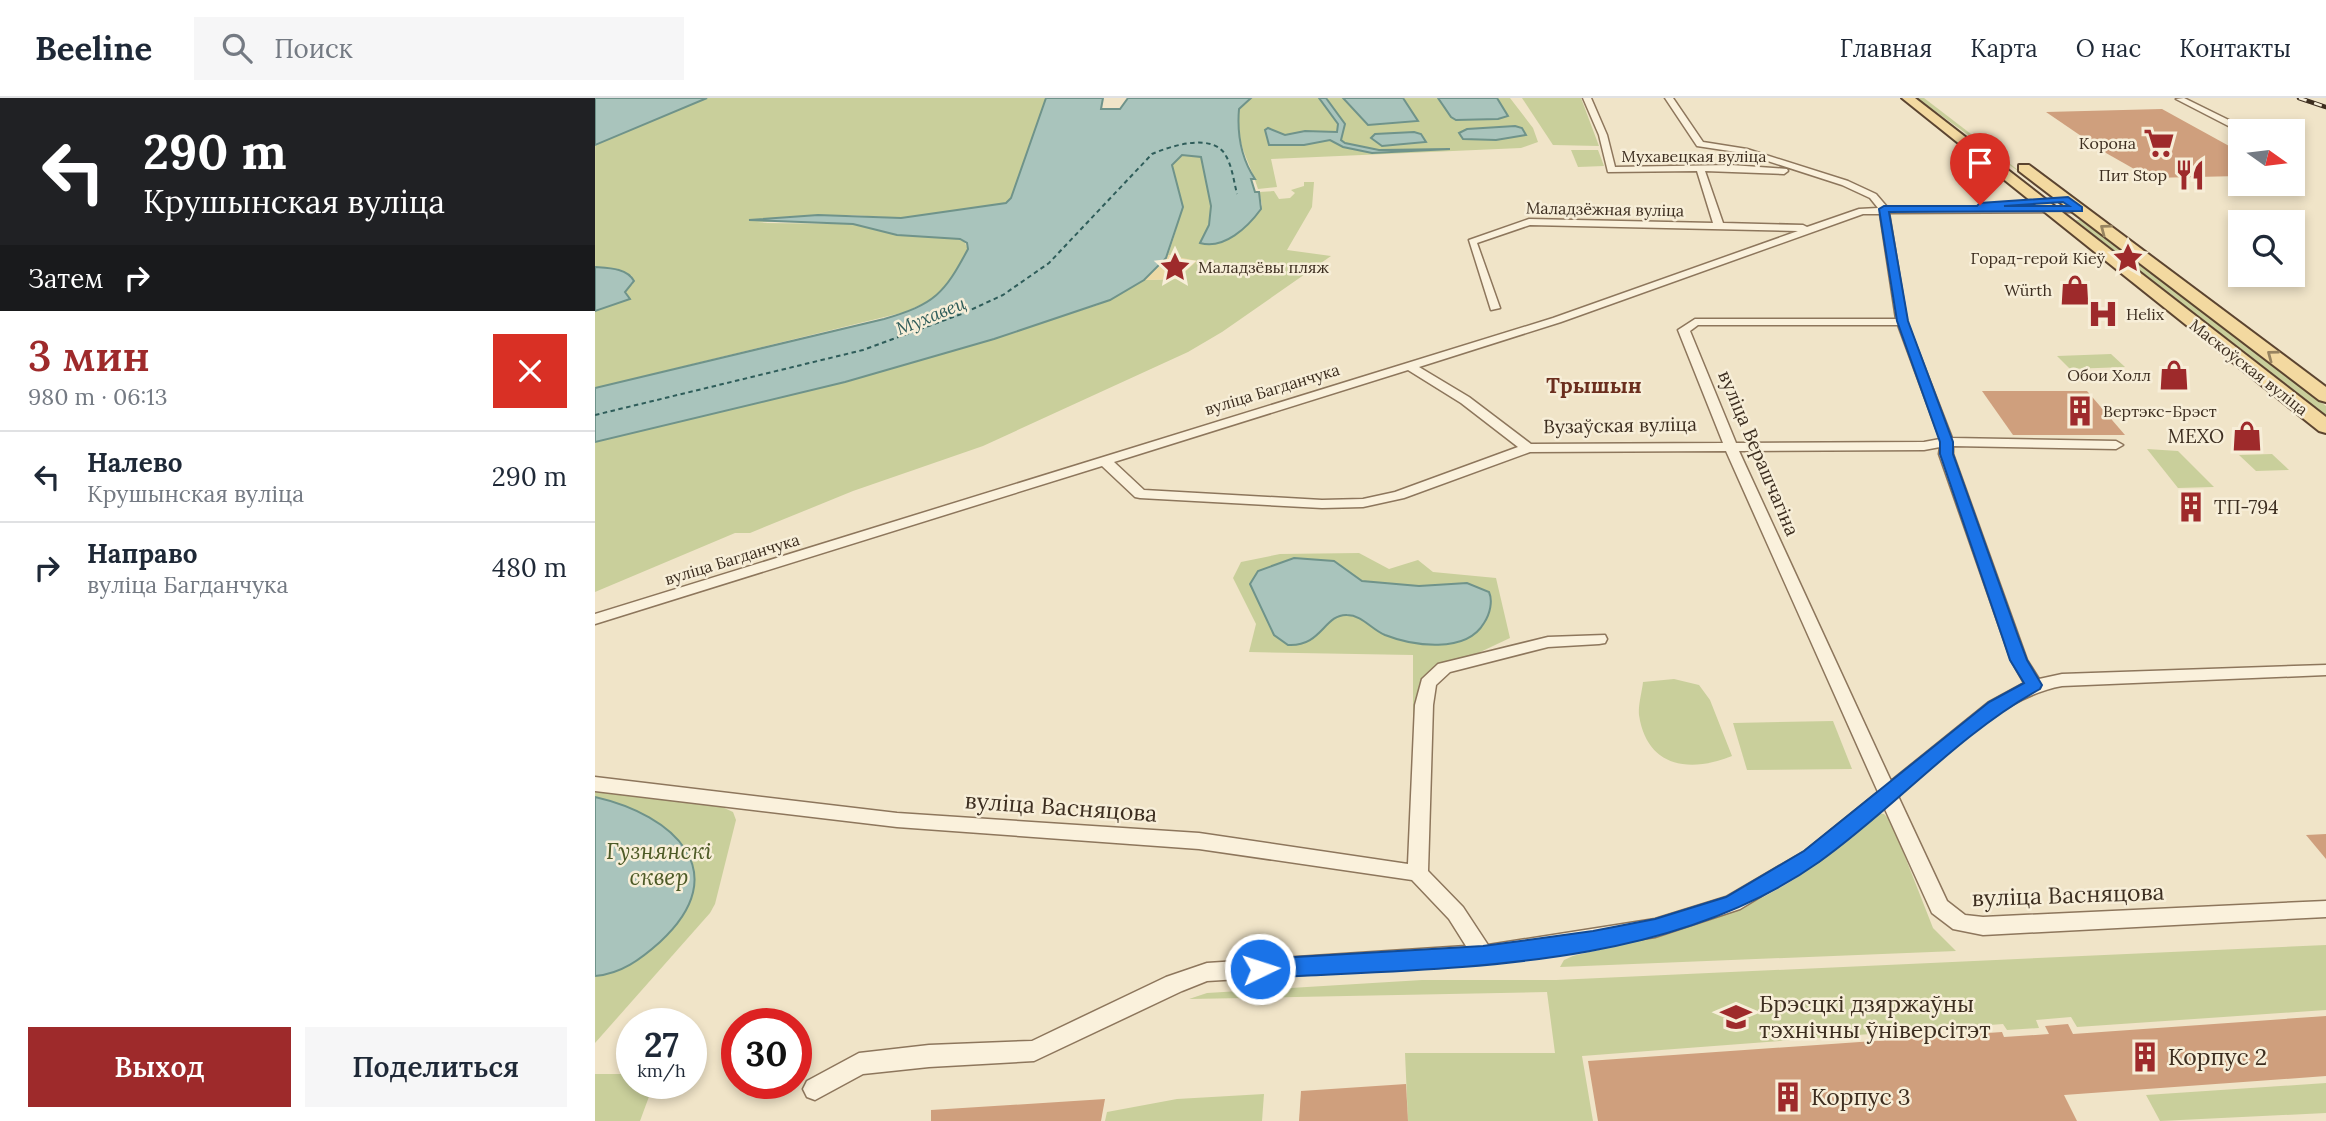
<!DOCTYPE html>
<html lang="ru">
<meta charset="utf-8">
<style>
body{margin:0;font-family:Lora,serif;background:#f6f6f7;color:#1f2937;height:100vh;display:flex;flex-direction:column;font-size:26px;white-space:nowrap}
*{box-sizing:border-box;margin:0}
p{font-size:23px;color:#747a83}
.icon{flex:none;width:38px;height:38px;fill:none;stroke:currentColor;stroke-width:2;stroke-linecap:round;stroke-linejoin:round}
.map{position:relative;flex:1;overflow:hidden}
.panel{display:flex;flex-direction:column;background:#fff;width:595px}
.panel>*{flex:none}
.hud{background:#202124;color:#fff;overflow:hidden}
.needle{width:46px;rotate:104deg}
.fabs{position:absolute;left:1633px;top:21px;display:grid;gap:14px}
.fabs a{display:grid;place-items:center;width:77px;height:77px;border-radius:0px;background:#fff;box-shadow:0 4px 10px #0003;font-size:35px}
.speed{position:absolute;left:21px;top:910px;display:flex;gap:14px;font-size:35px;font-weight:700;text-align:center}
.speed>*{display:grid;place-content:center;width:91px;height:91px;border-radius:50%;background:#fff;box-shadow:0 4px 10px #0003;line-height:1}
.speed small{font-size:18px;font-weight:400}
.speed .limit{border:10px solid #d22;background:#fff;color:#111}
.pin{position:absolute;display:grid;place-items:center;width:60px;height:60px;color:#fff;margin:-72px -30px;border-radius:50% 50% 50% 0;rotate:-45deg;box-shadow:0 0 7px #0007}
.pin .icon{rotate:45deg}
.me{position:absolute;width:77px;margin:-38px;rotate:86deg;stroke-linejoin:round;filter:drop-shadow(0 0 5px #0008)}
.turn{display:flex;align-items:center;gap:24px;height:147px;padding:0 28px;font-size:32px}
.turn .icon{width:91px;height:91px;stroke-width:2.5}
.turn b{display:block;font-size:49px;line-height:60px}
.then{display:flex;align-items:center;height:66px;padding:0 28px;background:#0003;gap:14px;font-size:26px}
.round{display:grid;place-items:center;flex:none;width:74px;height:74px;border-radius:0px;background:#f6f6f7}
.overview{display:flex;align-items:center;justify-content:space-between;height:119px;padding:0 28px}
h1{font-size:42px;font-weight:600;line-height:52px;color:#9e2a2b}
.primary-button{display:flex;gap:14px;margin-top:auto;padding:14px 28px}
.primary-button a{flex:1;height:80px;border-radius:0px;background:#9e2a2b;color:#fff;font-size:28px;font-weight:600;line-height:80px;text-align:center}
.primary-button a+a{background:#f6f6f7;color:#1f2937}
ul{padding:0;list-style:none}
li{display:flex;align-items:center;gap:21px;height:91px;padding:0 28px;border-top:2px solid #e0e1e3}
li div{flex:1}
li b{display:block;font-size:26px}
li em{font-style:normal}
header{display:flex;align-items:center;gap:42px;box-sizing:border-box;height:98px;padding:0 35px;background:#fff;border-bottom:2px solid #e0e1e3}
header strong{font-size:33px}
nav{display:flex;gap:38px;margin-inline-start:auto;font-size:24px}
.search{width:490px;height:63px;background:#f6f6f7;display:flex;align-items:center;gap:18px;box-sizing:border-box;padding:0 24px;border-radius:0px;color:#747a83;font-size:26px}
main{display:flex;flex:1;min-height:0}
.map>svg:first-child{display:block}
.green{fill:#c9cf9b}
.sand{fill:#ecd9a5}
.water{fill:#a9c4bc;stroke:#6f938a;stroke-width:2}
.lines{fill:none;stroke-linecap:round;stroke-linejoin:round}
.ferry{stroke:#2f5d5a;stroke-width:2;stroke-dasharray:4.5 3.5;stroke-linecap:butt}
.building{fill:#cf9f7d}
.minor-casing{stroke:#8d765c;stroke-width:3}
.primary-casing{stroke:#5b4430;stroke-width:4}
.minor{fill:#faf1dc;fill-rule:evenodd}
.primary{fill:#f3d9a0;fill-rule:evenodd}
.rail-casing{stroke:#3d2e20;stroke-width:4.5}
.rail{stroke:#f7eed8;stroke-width:2.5;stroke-dasharray:8;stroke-linecap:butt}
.oneway{stroke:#988460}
.route{fill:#1a73e8;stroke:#114b97;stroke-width:2;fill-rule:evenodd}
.labels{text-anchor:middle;stroke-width:5;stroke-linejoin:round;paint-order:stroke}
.far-poi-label{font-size:16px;fill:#3d2e20;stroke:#f7eed8;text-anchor:end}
.far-street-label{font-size:16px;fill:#3d2e20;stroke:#f7eed8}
.far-water-label{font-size:18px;font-style:italic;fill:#2f5d5a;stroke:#f7eed8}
.street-label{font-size:19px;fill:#3d2e20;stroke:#f7eed8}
.poi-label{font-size:19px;fill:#3d2e20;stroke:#f7eed8;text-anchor:end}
.far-district-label{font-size:21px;font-weight:bold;fill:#6b2e1e;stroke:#f7eed8}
.near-street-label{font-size:23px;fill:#3d2e20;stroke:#f7eed8}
.near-park-label{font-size:23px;font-style:italic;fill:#4d5a26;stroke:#f7eed8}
.near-poi-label{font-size:23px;fill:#3d2e20;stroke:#f7eed8;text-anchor:start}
</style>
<header>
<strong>Beeline</strong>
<div class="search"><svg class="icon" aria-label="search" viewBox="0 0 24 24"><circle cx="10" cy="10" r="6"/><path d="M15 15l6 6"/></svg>Поиск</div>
<nav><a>Главная</a><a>Карта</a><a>О нас</a><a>Контакты</a></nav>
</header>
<main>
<section class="panel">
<div class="hud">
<div class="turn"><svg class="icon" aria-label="left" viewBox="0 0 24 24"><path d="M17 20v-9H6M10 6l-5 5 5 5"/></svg><div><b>290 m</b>Крушынская вуліца</div></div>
<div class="then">Затем<svg class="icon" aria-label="right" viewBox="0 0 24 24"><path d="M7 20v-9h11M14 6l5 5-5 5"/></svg></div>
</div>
<div class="overview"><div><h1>3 мин</h1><p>980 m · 06:13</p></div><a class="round" style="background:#d93025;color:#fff"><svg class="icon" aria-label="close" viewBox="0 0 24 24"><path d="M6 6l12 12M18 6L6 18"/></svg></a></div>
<ul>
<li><svg class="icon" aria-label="left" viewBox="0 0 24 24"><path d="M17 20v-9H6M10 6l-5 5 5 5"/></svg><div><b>Налево</b><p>Крушынская вуліца</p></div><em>290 m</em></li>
<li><svg class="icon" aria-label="right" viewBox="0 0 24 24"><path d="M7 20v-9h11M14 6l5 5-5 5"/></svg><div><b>Направо</b><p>вуліца Багданчука</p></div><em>480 m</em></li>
</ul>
<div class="primary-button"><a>Выход</a><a>Поделиться</a></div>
</section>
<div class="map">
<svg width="1731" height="1023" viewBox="0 0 1731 1023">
<rect width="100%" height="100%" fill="#f0e4c8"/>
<g class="green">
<path d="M0 0H451L416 100 411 105 306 120 256 117 162 125 258 126 302 137 353 139 369 143 373 151 352 189 338 201 310 214 0 290V213L35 201 30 192 38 186 37 178 24 171 0 169Z"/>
<path d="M656 0H915L938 30 943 44 926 50 676 61 682 89 663 91C654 61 640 46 644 11Z"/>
<path d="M927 0H986L1004 48 958 47Z"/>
<path d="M1322 0H1329L1453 95Z"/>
<path d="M976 52H1003L1009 68 983 69Z"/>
<path d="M597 56 606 59C613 84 621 112 610 136 640 136 652 136 667 107L664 94 679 93 684 101 695 100 700 95 696 92 709 88V84H719L717 109 692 152 736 158 627 234 593 254 388 348 258 393 155 435H140L0 494V344L250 284 503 207 549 182 582 181 586 159 573 157C587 116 589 109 577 66L583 59Z"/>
<path d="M1480 122H1487L1731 308V317Z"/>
<path d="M1516 256 1530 269 1475 271 1462 258Z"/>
<path d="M1552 351 1583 353 1619 389 1583 390Z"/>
<path d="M1677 356 1694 372 1661 373 1644 357Z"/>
<path d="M764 455 794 471 823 462 838 474 901 480 915 540 881 556 842 567 826 582 818 620V557L654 554 661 526 638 480 646 464 685 456Z"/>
<path d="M1079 581 1104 587 1115 602 1137 658C1095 675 1052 670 1044 617 1043 607 1047 594 1048 584Z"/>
<path d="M1238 623 1257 671 1152 672 1138 625Z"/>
<path d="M0 693 127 709 138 714 141 722 120 806 115 815 0 945Z"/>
<path d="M1279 715 1289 716 1296 723 1338 830 1361 853 965 869 969 862 978 858C1055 840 1134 824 1201 780 1228 763 1251 728 1279 715Z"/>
<path d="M1731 847V912L1482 929 1476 919 1441 922 1444 930 1412 932 1408 926 987 958 998 1023H813L810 955H960L952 894 594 901 612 895 827 882H961Z"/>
<path d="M0 976H37V985H59L45 1023H0Z"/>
<path d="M1731 985V1015L1565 1023 1551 997Z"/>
<path d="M669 996 667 1023H510L512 1014 582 1001Z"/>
</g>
<path class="sand" d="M573 157 602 163 582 181 549 182 566 167Z"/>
<g class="water">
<path d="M0 0H112L0 47Z"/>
<path d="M451 0H508L506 11H525L533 0H656L644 11C642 35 646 60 660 81H656L660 94H664L666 111C653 129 629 152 605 145L614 127 616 108 606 59 587 57 577 67 588 109 571 160 549 182 515 202 399 241 250 284 0 344V290L289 221C340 206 349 196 373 151L372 145 365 141 302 137 258 126 154 122 223 117 306 120 411 105 416 100Z"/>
<path d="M724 0H731L750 26 746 42 750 45 784 52 855 51 777 55 748 49 735 42 709 47H674L670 32 673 30 690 37 710 33 742 34 743 26Z"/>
<path d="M748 0H808L823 23 773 27Z"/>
<path d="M843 0H902L913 18 903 21 861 22 856 19Z"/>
<path d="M920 28 927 30 931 37 901 42 868 41 864 35 872 31Z"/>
<path d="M819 34 826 36 831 44 787 48 776 40 780 36Z"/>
<path d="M0 169C14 170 32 170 39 183L30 194 35 201 0 213Z"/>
<path d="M699 460 739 463 767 483 824 488 872 485 894 494C898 503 895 516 889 525 871 556 818 548 790 537 776 531 767 517 752 517 729 516 727 549 693 547L679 537 655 486 663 473Z"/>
<path d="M0 699C79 717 141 774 65 844 46 861 26 876 0 878Z"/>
</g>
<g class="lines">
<path class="ferry" d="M0 317 268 252 369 215 408 197 454 165 557 56C575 48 619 34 631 58 637 68 639 84 642 96"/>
</g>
<g class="building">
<path d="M1567 11 1645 54V78L1555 80 1511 55 1451 14Z"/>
<path d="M1387 293H1492L1530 337H1418Z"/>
<path d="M1731 736V761L1711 737Z"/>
<path d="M1731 918V978L1469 997 1482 1023H1003L993 963 1407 934 1409 939 1454 936 1450 928 1473 926 1478 936Z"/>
<path d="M811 986 813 1023H704L706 993Z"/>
<path d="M510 1001 506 1023H336V1012Z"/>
</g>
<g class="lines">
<g class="minor-casing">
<g id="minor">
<path d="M988 0H996L1012 37 1020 69 1136 67 1192 71 1193 73 1189 76 1110 73 1128 125 1208 127 1212 129 1264 111 1283 110 1275 100 1247 87 1148 55 1102 48 1070 0H1078L1108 44 1152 51 1253 83 1281 96 1293 110 1486 109V113L1483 114 1294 115 1312 224 1357 340 1521 343 1528 347 1521 351 1358 348V356L1432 562 1444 581 1467 576 1731 567V577L1467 588C1405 599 1351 658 1303 698L1352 803 1370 817 1388 819 1731 803V819L1388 837 1358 831 1337 815 1289 709 1224 763 1145 811 1060 839 888 866 612 883 587 893 439 963 334 969 268 976 220 1002 212 999 208 991 212 983 264 955 334 947 437 943 571 879 612 865 871 848 854 821 817 782 604 751 302 729 0 693V679L302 715 604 735 813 766 820 607 827 581 843 566 953 539 1010 537 1012 541 1010 545 1004 546 953 549 855 574 841 587 838 607 833 773 868 809 893 847 1060 821 1131 799 1210 753 1283 694 1131 353 935 354 809 400 768 409 727 410 545 400 540 399 507 368 0 526V516L958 220 1203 133 935 127 882 145 905 210 896 212 874 142 934 121 1118 125 1102 73 1013 74 1004 37ZM1268 116H1285L1301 221H1100L1083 232 1128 345 936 346 874 299 824 269 966 224ZM1103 227H1303L1345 341 1329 344 1141 345 1095 233ZM813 272 866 305 923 349 800 394 768 401 727 402 549 392 519 364ZM1345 349 1344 356 1416 562 1429 585 1394 604 1296 683 1144 353 1329 352Z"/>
<path d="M1589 0 1652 31 1653 33 1645 34 1581 1Z"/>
</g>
</g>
<g class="primary-casing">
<g id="primary">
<path d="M1307 0H1320L1731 319V335L1724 333Z"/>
<path d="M1424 67H1434L1731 289V304L1724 302 1424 73Z"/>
</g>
</g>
<use href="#minor" class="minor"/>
<use href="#primary" class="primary"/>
<g class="rail-casing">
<path id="rail" d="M1704 0 1731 9"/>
</g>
<use href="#rail" class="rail"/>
</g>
<defs><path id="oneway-chevron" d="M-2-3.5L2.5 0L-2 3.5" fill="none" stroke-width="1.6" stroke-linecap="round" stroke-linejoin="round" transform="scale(1.75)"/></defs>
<g class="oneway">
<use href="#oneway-chevron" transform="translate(1510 131) rotate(-143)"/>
<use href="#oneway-chevron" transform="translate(1677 257) rotate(-143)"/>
</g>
<path class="route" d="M1473 99 1487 109V113L1294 114 1313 223 1358 344V356L1423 538 1432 562 1447 587 1445 591C1362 637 1300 710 1224 764 1068 875 849 869 665 880L658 877 654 871 658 864 665 861 888 848 998 833 1060 821 1131 799 1209 753 1394 604 1429 585 1415 562 1407 538 1345 356V344L1302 223 1284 111 1289 108H1382L1385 105ZM1468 104 1474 108H1409Z"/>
<defs>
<g id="supermarket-bare" transform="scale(2.415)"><path d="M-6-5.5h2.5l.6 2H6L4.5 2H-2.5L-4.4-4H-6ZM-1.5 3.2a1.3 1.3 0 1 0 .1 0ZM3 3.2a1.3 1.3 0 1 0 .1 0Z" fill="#9e2a2b" stroke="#f7eed8" stroke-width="2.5" paint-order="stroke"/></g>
<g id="restaurant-bare" transform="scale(2.415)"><path d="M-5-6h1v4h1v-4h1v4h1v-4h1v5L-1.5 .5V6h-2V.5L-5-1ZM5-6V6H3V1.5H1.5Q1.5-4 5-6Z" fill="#9e2a2b" stroke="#f7eed8" stroke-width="2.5" paint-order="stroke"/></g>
<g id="sight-bare" transform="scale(2.415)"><path d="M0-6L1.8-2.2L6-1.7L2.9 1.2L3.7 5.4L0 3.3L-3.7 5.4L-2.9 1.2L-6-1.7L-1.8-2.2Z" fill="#9e2a2b" stroke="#f7eed8" stroke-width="2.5" paint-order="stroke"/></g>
<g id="shop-bare" transform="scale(2.415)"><path d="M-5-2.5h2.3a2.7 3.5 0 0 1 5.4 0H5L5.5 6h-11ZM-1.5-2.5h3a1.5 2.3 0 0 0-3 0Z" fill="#9e2a2b" stroke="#f7eed8" stroke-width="2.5" paint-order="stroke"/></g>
<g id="hospital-bare" transform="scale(2.415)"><path d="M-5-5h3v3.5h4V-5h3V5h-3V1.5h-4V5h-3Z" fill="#9e2a2b" stroke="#f7eed8" stroke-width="2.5" paint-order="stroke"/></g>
<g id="building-bare" transform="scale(2.415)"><path d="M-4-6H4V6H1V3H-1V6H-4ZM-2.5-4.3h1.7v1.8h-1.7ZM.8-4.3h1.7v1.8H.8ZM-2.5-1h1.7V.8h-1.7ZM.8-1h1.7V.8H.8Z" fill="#9e2a2b" stroke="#f7eed8" stroke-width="2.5" paint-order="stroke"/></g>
<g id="university-bare" transform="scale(2.415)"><path d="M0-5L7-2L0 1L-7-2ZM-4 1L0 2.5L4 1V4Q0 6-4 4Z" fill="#9e2a2b" stroke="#f7eed8" stroke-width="2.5" paint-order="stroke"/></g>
</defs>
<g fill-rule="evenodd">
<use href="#supermarket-bare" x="1564" y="45"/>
<use href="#restaurant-bare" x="1595" y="77"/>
<use href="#sight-bare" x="1533" y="160"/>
<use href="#sight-bare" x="580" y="169"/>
<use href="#shop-bare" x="1480" y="192"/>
<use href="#hospital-bare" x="1508" y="216"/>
<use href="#shop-bare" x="1579" y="277"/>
<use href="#building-bare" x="1485" y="313"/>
<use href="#shop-bare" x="1652" y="338"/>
<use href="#building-bare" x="1596" y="409"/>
<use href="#university-bare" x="1141" y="919"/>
<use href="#building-bare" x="1550" y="959"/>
<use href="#building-bare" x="1193" y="999"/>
</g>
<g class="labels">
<g class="far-poi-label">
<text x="1541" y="51">Корона</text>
<text x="1572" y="83">Пит Stop</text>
<text x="1510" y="166">Горад-герой Кіеў</text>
<text x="603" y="175" text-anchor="start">Маладзёвы пляж</text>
<text x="1457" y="198">Würth</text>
<text x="1531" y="222" text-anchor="start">Helix</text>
<text x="1556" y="283">Обои Холл</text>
<text x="1508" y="319" text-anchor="start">Вертэкс-Брэст</text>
</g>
<g class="far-street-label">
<text x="1099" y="64">Мухавецкая вуліца</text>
<text transform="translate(1010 111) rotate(1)" y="6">Маладзёжная вуліца</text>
<text transform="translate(1654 269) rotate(38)" y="6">Маскоўская вуліца</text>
<text transform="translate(677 291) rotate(-17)" y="6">вуліца Багданчука</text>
<text transform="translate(137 461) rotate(-17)" y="6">вуліца Багданчука</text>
</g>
<g class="far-water-label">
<text transform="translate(336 218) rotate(-22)" y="6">Мухавец</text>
</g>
<g class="street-label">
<text transform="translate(1025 327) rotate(-1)" y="7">Вузаўская вуліца</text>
<text transform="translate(1164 355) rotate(67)" y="7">вуліца Верашчагіна</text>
</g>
<g class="poi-label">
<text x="1629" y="345">MEXO</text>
<text x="1619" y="416" text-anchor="start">ТП-794</text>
</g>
<g class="far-district-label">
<text x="999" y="295">Трышын</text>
</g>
<g class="near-street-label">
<text transform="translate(466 709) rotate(4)" y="8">вуліца Васняцова</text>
<text transform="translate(1473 797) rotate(-2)" y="8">вуліца Васняцова</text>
</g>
<g class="near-park-label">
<text x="64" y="761">Гузнянскі<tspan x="64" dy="26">сквер</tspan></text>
</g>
<g class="near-poi-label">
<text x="1164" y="914">Брэсцкі дзяржаўны<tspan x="1164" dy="26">тэхнічны ўніверсітэт</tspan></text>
<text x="1573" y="967">Корпус 2</text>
<text x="1216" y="1007">Корпус 3</text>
</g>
</g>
</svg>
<div class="fabs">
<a><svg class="needle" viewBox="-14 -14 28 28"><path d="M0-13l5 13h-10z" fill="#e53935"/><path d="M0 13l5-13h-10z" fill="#747a83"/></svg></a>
<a><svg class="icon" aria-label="search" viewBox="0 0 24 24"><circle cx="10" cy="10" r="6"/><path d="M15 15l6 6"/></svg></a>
</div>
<div class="speed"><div>27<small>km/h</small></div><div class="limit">30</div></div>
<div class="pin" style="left:1385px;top:107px;background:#d93025"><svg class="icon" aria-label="arrive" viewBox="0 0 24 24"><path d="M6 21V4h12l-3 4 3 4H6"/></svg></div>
<svg class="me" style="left:665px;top:871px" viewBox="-20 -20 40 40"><circle r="17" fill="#1a73e8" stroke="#fff" stroke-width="3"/><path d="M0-11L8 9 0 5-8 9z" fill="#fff"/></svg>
</div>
</main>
